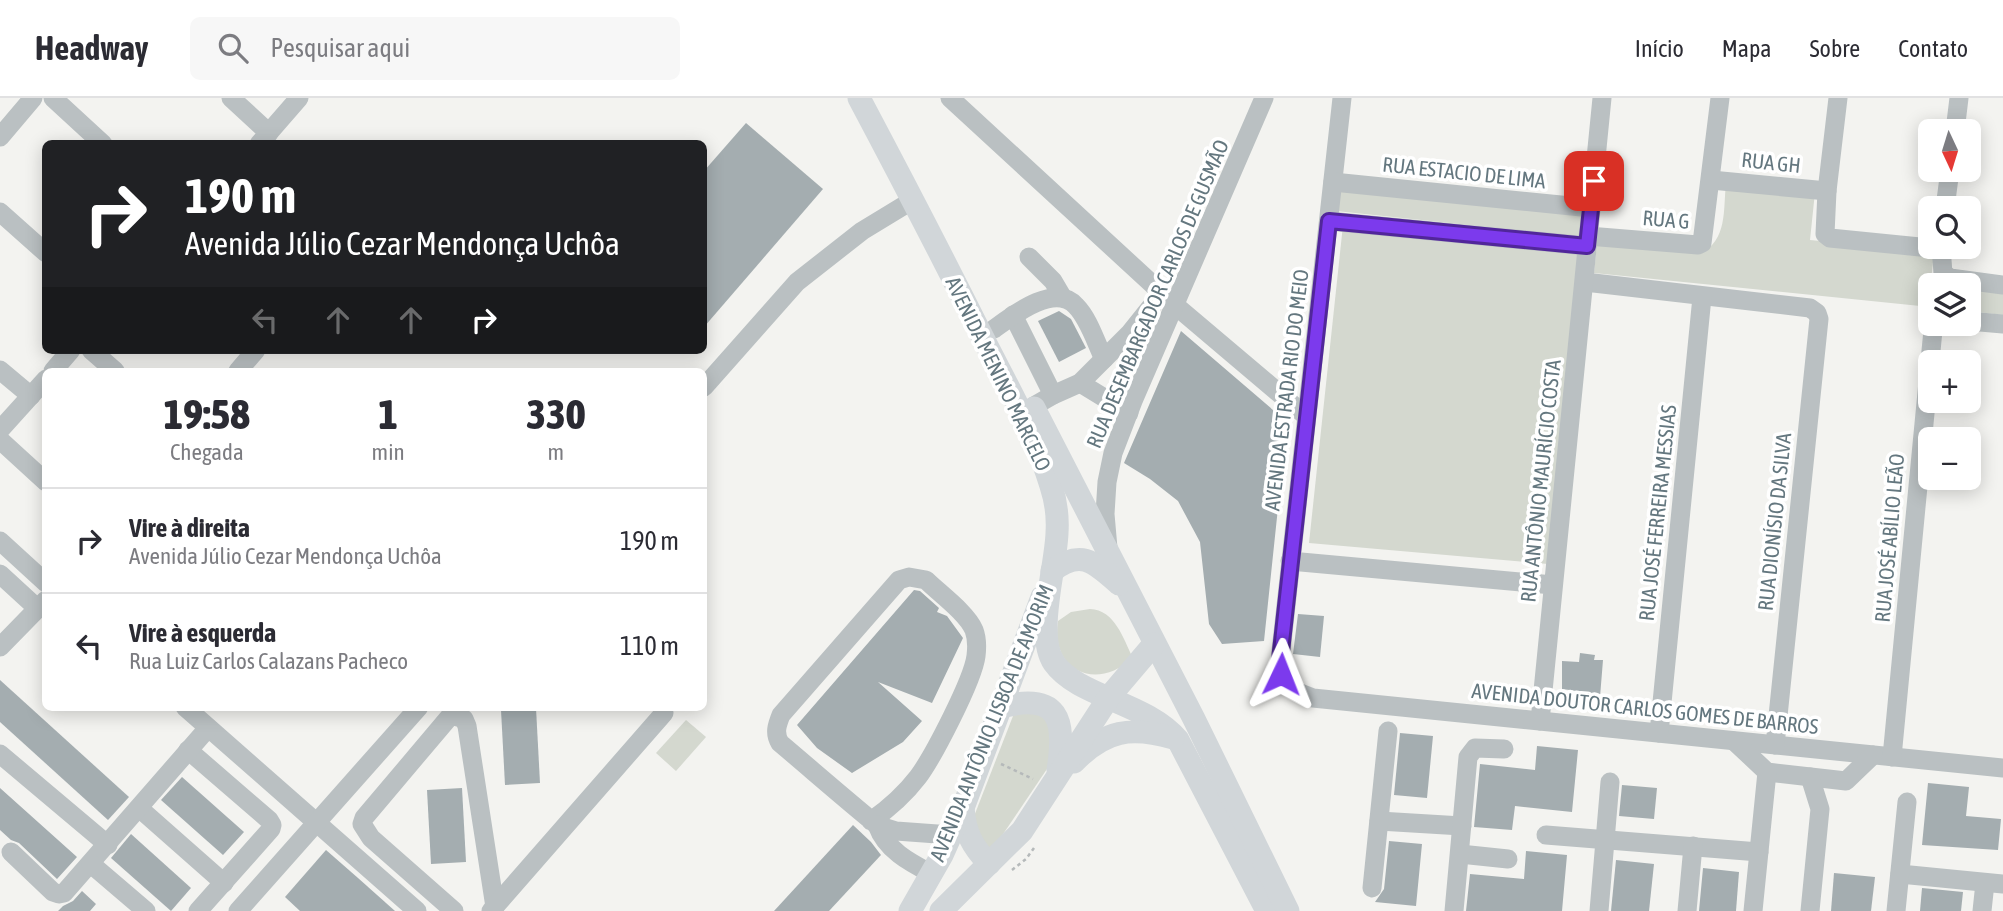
<!DOCTYPE html>
<html lang="pt">
<meta charset="utf-8">
<style>
body{margin:0;font-family:"Asap Condensed",sans-serif;background:#f7f7f7;color:#2b2b33;height:100vh;display:flex;flex-direction:column;font-size:26px;white-space:nowrap}
*{box-sizing:border-box;margin:0}
p{font-size:23px;color:#7c7c81}
.icon{flex:none;width:38px;height:38px;fill:none;stroke:currentColor;stroke-width:2;stroke-linecap:round;stroke-linejoin:round}
.map{position:relative;flex:1;overflow:hidden}
.sheet{position:absolute;left:42px;top:270px;width:665px;height:343px;display:flex;flex-direction:column;background:#fff;border-radius:10px;box-shadow:0 4px 18px #0003}
.sheet>*{flex:none}
.top-card{position:absolute;left:42px;top:42px;width:665px;height:214px;border-radius:10px;box-shadow:0 4px 18px #0003;background:#202124;color:#fff;overflow:hidden}
.needle{width:46px;rotate:176deg}
.fabs{position:absolute;left:1918px;top:21px;display:grid;gap:14px}
.fabs a{display:grid;place-items:center;width:63px;height:63px;border-radius:10px;background:#fff;box-shadow:0 4px 18px #0003;font-size:35px}
.pin{position:absolute;display:grid;place-items:center;width:60px;height:60px;color:#fff;margin:-30px;border-radius:14px;box-shadow:0 4px 10px #0006}
.me{position:absolute;width:77px;margin:-38px;rotate:2deg;stroke-linejoin:round;filter:drop-shadow(0 0 5px #0008)}
.turn{display:flex;align-items:center;gap:24px;height:147px;padding:0 28px;font-size:32px}
.turn .icon{width:91px;height:91px;stroke-width:2.5}
.turn b{display:block;font-size:49px;line-height:60px}
.lanes{display:flex;align-items:center;height:66px;padding:0 28px;background:#0003;justify-content:center;gap:35px;direction:ltr}
.lanes .off{opacity:.35}
.eta{display:flex;justify-content:space-evenly;align-items:center;height:119px;text-align:center}
.eta b{font-size:42px;font-weight:800;line-height:49px}
ul{padding:0;list-style:none}
li{display:flex;align-items:center;gap:21px;height:105px;padding:0 28px;border-top:2px solid #e1e1e2}
li div{flex:1}
li b{display:block;font-size:26px}
li em{font-style:normal}
header{display:flex;align-items:center;gap:42px;box-sizing:border-box;height:98px;padding:0 35px;background:#fff;border-bottom:2px solid #e1e1e2}
header strong{font-size:33px}
nav{display:flex;gap:38px;margin-inline-start:auto;font-size:24px}
.search{width:490px;height:63px;background:#f7f7f7;display:flex;align-items:center;gap:18px;box-sizing:border-box;padding:0 24px;border-radius:10px;color:#7c7c81;font-size:26px}
.map>svg:first-child{display:block}
.green{fill:#d4d8cf}
.building{fill:#a4adb0}
.lines{fill:none;stroke-linecap:round;stroke-linejoin:round}
.path{stroke:#b5b9ba;stroke-width:2.5;stroke-dasharray:3.5 3.5;stroke-linecap:butt}
.minor{stroke:#bac0c2;stroke-width:19}
.major{stroke:#d1d6d9;stroke-width:23}
.route-casing{stroke:#51269a;stroke-width:18}
.route{stroke:#7c3aed;stroke-width:12}
.labels{text-anchor:middle;stroke-width:7;stroke-linejoin:round;paint-order:stroke}
.street-label{font-size:21px;fill:#64777f;stroke:#fff}
</style>
<header>
<strong>Headway</strong>
<div class="search"><svg class="icon" aria-label="search" viewBox="0 0 24 24"><circle cx="10" cy="10" r="6"/><path d="M15 15l6 6"/></svg>Pesquisar aqui</div>
<nav><a>Início</a><a>Mapa</a><a>Sobre</a><a>Contato</a></nav>
</header>
<div class="map">
<svg width="2003" height="813" viewBox="0 0 2003 813">
<rect width="100%" height="100%" fill="#f3f3f0"/>
<g class="green">
<path d="M1726 85 1815 94 1810 142 1934 154 1931 183 1968 187H1930V209L1594 175 1597 145 1700 156C1728 142 1723 112 1726 85Z"/>
<path d="M1339 91 1586 117 1583 139 1336 113Z"/>
<path d="M1343 127 1585 154 1548 466 1309 445Z"/>
<path d="M1969 187 2003 191V217L1969 213Z"/>
<path d="M1090 511C1115 512 1123 540 1133 560 1097 593 1050 574 1058 523L1071 514Z"/>
<path d="M1031 608 1051 620V665L993 751 983 749 971 726 1013 618Z"/>
<path d="M686 622 706 639 676 673 656 655Z"/>
</g>
<g class="building">
<path d="M746 25 823 91 704 229V73Z"/>
<path d="M1059 213 1071 221 1086 250 1059 264 1038 223Z"/>
<path d="M1181 233 1287 324 1264 543 1222 546 1209 526 1200 444 1178 403 1150 381 1124 365Z"/>
<path d="M914 492 920 493 939 510 937 514 947 518 963 540 932 605 878 584 922 623 903 644 852 675 817 650 797 627Z"/>
<path d="M1298 516 1324 518 1320 559 1293 556Z"/>
<path d="M1580 555 1595 557 1594 562H1603L1600 599 1577 597V593L1562 591V563L1579 564Z"/>
<path d="M0 582 129 699 108 722 0 624Z"/>
<path d="M536 610 540 685 505 687 501 612Z"/>
<path d="M1400 635 1433 638 1427 700 1394 697Z"/>
<path d="M1537 648 1578 652 1572 714 1515 708 1512 732 1474 729 1480 666 1535 672Z"/>
<path d="M182 679 244 734 223 757 161 702Z"/>
<path d="M1928 685 1969 689 1966 718 2001 721 1998 752 1922 747Z"/>
<path d="M1622 687 1657 690 1654 721 1619 718Z"/>
<path d="M0 690 77 759 57 781 19 745 11 742 0 732Z"/>
<path d="M462 690 466 764 431 766 427 692Z"/>
<path d="M853 727 871 744 881 757 829 813H774Z"/>
<path d="M131 736 191 790 171 813 111 760Z"/>
<path d="M1389 743 1422 746 1416 808 1375 804 1384 791Z"/>
<path d="M326 752 358 780 395 813H300L285 799Z"/>
<path d="M1526 753 1567 757 1562 813H1466L1470 776 1524 781Z"/>
<path d="M1616 762 1654 766 1649 813H1611Z"/>
<path d="M1703 770 1739 774 1736 813H1699Z"/>
<path d="M1834 775 1875 779 1871 813H1831Z"/>
<path d="M1922 790 1963 794 1961 813H1920Z"/>
<path d="M82 793 96 806 90 813H58L63 808 73 803Z"/>
</g>
<g class="lines">
<g class="path">
<path d="M1001 666 1033 681"/>
<path d="M1012 772 1026 761 1034 750"/>
</g>
<g class="minor">
<path d="M53 0 103 46"/>
<path d="M231 0 269 35"/>
<path d="M950 0 1176 208 1306 318"/>
<path d="M1342 0 1280 562C1282 588 1290 592 1313 600L2003 670"/>
<path d="M1838 0 1827 93 1825 136 1830 140 1940 151"/>
<path d="M1955 33 1959 0"/>
<path d="M0 39 33 0"/>
<path d="M259 46 299 0"/>
<path d="M1711 82 1827 93"/>
<path d="M1333 84 1591 110"/>
<path d="M1945 110 1950 72"/>
<path d="M0 114 46 155"/>
<path d="M1329 123 1587 148"/>
<path d="M1588 138 1698 147 1702 145 1720 0"/>
<path d="M1941 149 1943 175 1950 180 2003 187"/>
<path d="M1029 159 1053 183 1063 200"/>
<path d="M1585 184 1810 210 1817 215 1819 221 1775 647"/>
<path d="M1013 217 1053 297"/>
<path d="M1969 223 2003 226"/>
<path d="M994 231C1012 218 1055 184 1076 208 1089 221 1096 245 1104 261"/>
<path d="M91 252 115 273"/>
<path d="M0 272 31 298"/>
<path d="M53 273 71 252"/>
<path d="M238 273 256 252"/>
<path d="M1080 285 1129 315"/>
<path d="M704 289 797 184 862 133 913 102"/>
<path d="M1034 308 1053 297 1080 285 1130 235 1162 195"/>
<path d="M0 332 46 281"/>
<path d="M0 342 46 384"/>
<path d="M0 443 46 485"/>
<path d="M1108 450 1105 416 1107 384 1113 355 1133 303 1264 0"/>
<path d="M1290 463 1553 487"/>
<path d="M0 476 37 510"/>
<path d="M0 549 46 502"/>
<path d="M185 609 417 813"/>
<path d="M1540 623 1602 0"/>
<path d="M1659 635 1702 199"/>
<path d="M1734 643 1767 674 1846 683 1873 657"/>
<path d="M188 652 269 722 272 727 271 731 198 813"/>
<path d="M0 656 108 747"/>
<path d="M1892 659 1933 232 1936 226"/>
<path d="M139 710 224 785"/>
<path d="M871 723C888 711 905 696 918 679 933 659 973 582 976 558 977 550 977 540 974 532 967 515 939 495 926 482L909 479 899 482 781 617C777 627 774 635 780 645 812 672 844 700 877 727"/>
<path d="M1379 723 1462 728"/>
<path d="M1546 737 1759 754"/>
<path d="M11 754 53 794 59 796 64 795 208 630"/>
<path d="M1460 756 1508 761"/>
<path d="M91 766 146 813"/>
<path d="M932 776C909 764 886 752 877 727L896 733 951 737"/>
<path d="M1900 776 2003 786"/>
<path d="M1372 790 1388 633"/>
<path d="M238 813 419 609"/>
<path d="M454 813 371 740 362 726 364 720 451 617 464 621 467 628 495 809"/>
<path d="M491 813 664 615"/>
<path d="M1454 813 1468 659 1475 650 1504 651"/>
<path d="M1599 813 1610 684"/>
<path d="M1687 813 1693 748"/>
<path d="M1753 813 1767 674"/>
<path d="M1810 813 1820 711 1810 679"/>
<path d="M1896 813 1907 704"/>
<path d="M1982 813 1985 785"/>
</g>
<g class="major">
<path d="M859 0C902 81 944 162 985 244 1009 291 1036 338 1051 388 1056 403 1058 419 1057 435 1056 469 1035 537 1054 565 1078 599 1146 604 1178 642L1267 813"/>
<path d="M1034 310 1194 621 1288 813"/>
<path d="M1052 473C1082 450 1095 465 1119 486"/>
<path d="M1001 609C1059 594 1066 621 1058 672"/>
<path d="M1074 664C1105 632 1131 628 1173 640"/>
<path d="M963 710C965 735 972 748 989 766"/>
<path d="M910 813 942 757 963 710 1042 499"/>
<path d="M941 813 1022 733 1109 599 1154 546"/>
</g>
</g>
<g class="lines">
<g class="route-casing">
<path id="route" d="M1281 576 1280 562 1329 123 1587 148 1594 83"/>
</g>
<use href="#route" class="route"/>
</g>
<g class="labels">
<g class="street-label">
<text transform="translate(1771 65) rotate(6)" y="7">RUA GH</text>
<text transform="translate(1464 75) rotate(6)" y="7">RUA ESTACIO DE LIMA</text>
<text transform="translate(1666 122) rotate(5)" y="7">RUA G</text>
<text transform="translate(1158 196) rotate(-67)" y="7">RUA DESEMBARGADOR CARLOS DE GUSMÃO</text>
<text transform="translate(998 276) rotate(64)" y="7">AVENIDA MENINO MARCELO</text>
<text transform="translate(1287 292) rotate(-83)" y="7">AVENIDA ESTRADA RIO DO MEIO</text>
<text transform="translate(1541 383) rotate(-84)" y="7">RUA ANTÔNIO MAURÍCIO COSTA</text>
<text transform="translate(1658 415) rotate(-84)" y="7">RUA JOSÉ FERREIRA MESSIAS</text>
<text transform="translate(1775 424) rotate(-84)" y="7">RUA DIONÍSIO DA SILVA</text>
<text transform="translate(1890 440) rotate(-85)" y="7">RUA JOSÉ ABÍLIO LEÃO</text>
<text transform="translate(1645 611) rotate(6)" y="7">AVENIDA DOUTOR CARLOS GOMES DE BARROS</text>
<text transform="translate(992 625) rotate(-68)" y="7">AVENIDA ANTÔNIO LISBOA DE AMORIM</text>
</g>
</g>
</svg>
<div class="fabs">
<a><svg class="needle" viewBox="-14 -14 28 28"><path d="M0-13l5 13h-10z" fill="#e53935"/><path d="M0 13l5-13h-10z" fill="#7c7c81"/></svg></a>
<a><svg class="icon" aria-label="search" viewBox="0 0 24 24"><circle cx="10" cy="10" r="6"/><path d="M15 15l6 6"/></svg></a>
<a><svg class="icon" aria-label="layers" viewBox="0 0 24 24"><path d="M12 4l9 5-9 5-9-5zM3 14l9 5 9-5"/></svg></a>
<a>+</a>
<a>−</a>
</div>
<div class="pin" style="left:1594px;top:83px;background:#d93025"><svg class="icon" aria-label="arrive" viewBox="0 0 24 24"><path d="M6 21V4h12l-3 4 3 4H6"/></svg></div>
<svg class="me" style="left:1281px;top:576px" viewBox="-20 -20 40 40"><path d="M0-17L14 15 0 8-14 15z" fill="#7c3aed" stroke="#fff" stroke-width="4"/></svg>
<div class="top-card">
<div class="turn"><svg class="icon" aria-label="right" viewBox="0 0 24 24"><path d="M7 20v-9h11M14 6l5 5-5 5"/></svg><div><b>190 m</b>Avenida Júlio Cezar Mendonça Uchôa</div></div>
<div class="lanes"><svg class="icon off" aria-label="left" viewBox="0 0 24 24"><path d="M17 20v-9H6M10 6l-5 5 5 5"/></svg><svg class="icon off" aria-label="ahead" viewBox="0 0 24 24"><path d="M12 20V5M6 11l6-6 6 6"/></svg><svg class="icon off" aria-label="ahead" viewBox="0 0 24 24"><path d="M12 20V5M6 11l6-6 6 6"/></svg><svg class="icon" aria-label="right" viewBox="0 0 24 24"><path d="M7 20v-9h11M14 6l5 5-5 5"/></svg></div>
</div>
<section class="sheet">
<div class="eta">
<div><b>19:58</b><p>Chegada</p></div>
<div><b>1</b><p>min</p></div>
<div><b>330</b><p>m</p></div>
</div>
<ul>
<li><svg class="icon" aria-label="right" viewBox="0 0 24 24"><path d="M7 20v-9h11M14 6l5 5-5 5"/></svg><div><b>Vire à direita</b><p>Avenida Júlio Cezar Mendonça Uchôa</p></div><em>190 m</em></li>
<li><svg class="icon" aria-label="left" viewBox="0 0 24 24"><path d="M17 20v-9H6M10 6l-5 5 5 5"/></svg><div><b>Vire à esquerda</b><p>Rua Luiz Carlos Calazans Pacheco</p></div><em>110 m</em></li>
</ul>
</section>
</div>
